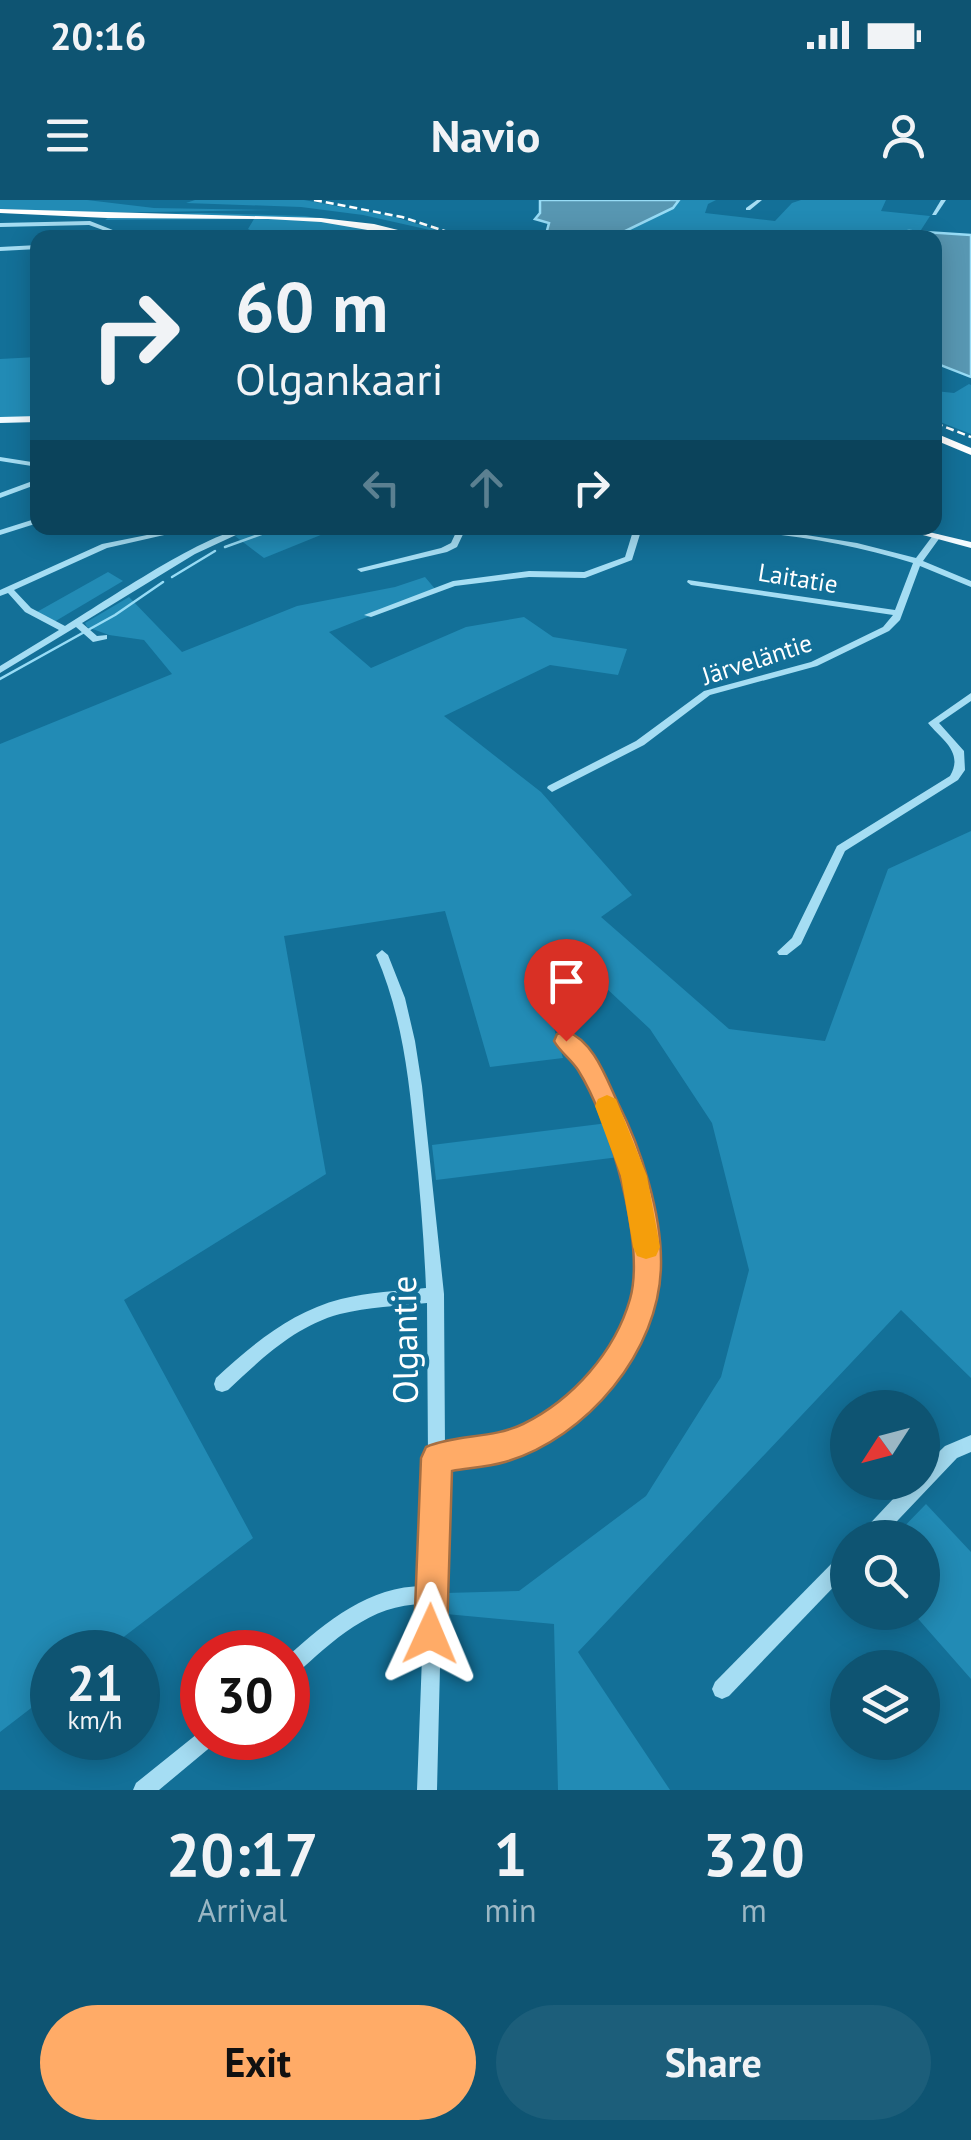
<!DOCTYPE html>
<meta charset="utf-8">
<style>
body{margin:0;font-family:"PT Sans",sans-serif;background:#1c5e7a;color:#f1f3f6;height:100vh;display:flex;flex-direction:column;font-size:38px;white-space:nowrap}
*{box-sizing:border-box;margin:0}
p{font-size:32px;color:#9bb7c4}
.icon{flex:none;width:55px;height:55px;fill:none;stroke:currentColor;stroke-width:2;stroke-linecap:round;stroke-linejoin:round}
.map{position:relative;height:1590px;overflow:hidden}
.side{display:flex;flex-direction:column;background:#0e5472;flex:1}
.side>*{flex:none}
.banner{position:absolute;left:30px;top:30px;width:912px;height:305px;border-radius:20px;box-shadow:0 5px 25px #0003;background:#0e5472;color:#f1f3f6;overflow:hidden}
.needle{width:65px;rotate:234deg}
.controls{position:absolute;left:830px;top:1190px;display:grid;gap:20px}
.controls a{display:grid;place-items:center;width:110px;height:110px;border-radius:50%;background:#0e5472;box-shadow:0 5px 25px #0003;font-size:50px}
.speed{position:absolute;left:30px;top:1430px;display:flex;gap:20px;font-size:50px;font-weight:700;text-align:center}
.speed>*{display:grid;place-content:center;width:130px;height:130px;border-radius:50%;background:#0e5472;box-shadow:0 5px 25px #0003;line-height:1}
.speed small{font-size:25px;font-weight:400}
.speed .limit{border:15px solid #d22;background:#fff;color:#111}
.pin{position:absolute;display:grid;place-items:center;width:85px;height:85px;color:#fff;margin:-102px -42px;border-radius:50% 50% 50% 0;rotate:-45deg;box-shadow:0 0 10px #0007}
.pin .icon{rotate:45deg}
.me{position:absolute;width:110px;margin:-55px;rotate:1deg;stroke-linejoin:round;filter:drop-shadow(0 0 8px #0008)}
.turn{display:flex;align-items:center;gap:35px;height:210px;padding:0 40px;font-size:45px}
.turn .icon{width:130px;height:130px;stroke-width:2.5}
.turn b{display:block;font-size:70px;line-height:85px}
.lanes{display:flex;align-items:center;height:95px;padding:0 40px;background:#0003;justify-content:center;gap:50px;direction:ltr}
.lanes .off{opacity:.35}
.eta{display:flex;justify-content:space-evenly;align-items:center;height:170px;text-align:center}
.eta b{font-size:60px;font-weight:700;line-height:70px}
.cta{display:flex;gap:20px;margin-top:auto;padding:20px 40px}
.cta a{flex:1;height:115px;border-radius:60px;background:#ffab67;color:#111;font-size:40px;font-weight:700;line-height:115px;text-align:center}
.cta a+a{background:#1c5e7a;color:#f1f3f6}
.status{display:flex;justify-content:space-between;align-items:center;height:70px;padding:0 50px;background:#0e5472;direction:ltr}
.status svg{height:28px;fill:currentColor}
header{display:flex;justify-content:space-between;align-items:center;height:130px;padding:0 40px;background:#0e5472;font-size:45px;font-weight:700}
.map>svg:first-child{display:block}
.green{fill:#228bb5}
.water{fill:#5897b2;stroke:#97dcf6;stroke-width:2.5}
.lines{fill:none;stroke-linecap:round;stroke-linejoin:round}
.stream{stroke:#97dcf6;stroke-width:2.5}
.minor{fill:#a5ddf3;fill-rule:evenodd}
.major{fill:#f1faff;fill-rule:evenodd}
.highway{fill:#fff;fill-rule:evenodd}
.rail{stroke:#fff;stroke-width:2.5;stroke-dasharray:8 4;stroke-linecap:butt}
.route{fill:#ffab67;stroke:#a66f43;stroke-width:2.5}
.slow{fill:#f59e0b}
.labels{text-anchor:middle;stroke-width:9;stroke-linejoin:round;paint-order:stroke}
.far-street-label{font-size:25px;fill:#fff;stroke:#137098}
.near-street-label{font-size:35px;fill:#fff;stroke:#137098}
</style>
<div class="status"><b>20:16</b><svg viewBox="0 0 49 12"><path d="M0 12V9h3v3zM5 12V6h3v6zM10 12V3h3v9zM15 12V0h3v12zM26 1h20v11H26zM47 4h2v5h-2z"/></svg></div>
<header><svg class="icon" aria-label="menu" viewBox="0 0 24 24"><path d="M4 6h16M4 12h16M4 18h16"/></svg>Navio<svg class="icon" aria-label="person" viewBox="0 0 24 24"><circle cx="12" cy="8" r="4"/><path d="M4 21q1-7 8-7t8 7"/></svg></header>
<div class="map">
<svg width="971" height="1590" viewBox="0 0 971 1590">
<rect width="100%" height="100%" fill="#137098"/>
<g class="green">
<path d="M0 0H87L154 8 275 10 94 13 0 9Z"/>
<path d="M195 0H304L391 16 461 37 363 15 301 7 186 3Z"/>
<path d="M678 0H716L708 4 705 13 775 21 792 3 801 0H886L881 11 930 16 921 30 856 37 613 38 673 8Z"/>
<path d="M201 13 305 16 419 37H280L315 34 252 31 248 29 254 19 105 20 112 15Z"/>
<path d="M37 157V217L0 218V159Z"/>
<path d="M969 184 971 185V234L935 220V191L954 193Z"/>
<path d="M257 328H338L264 358 235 336Z"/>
<path d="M108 372 123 381 54 422 35 413Z"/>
<path d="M425 377 436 390 329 432 371 468 466 427 524 417 553 437 627 449 618 475 550 465 444 516 541 592 632 695 601 717 729 829 825 841 888 669 971 631V1178L901 1110 578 1452 670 1590H558L554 1424 446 1414V1393L519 1391 646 1296 721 1177 749 1070 712 923 650 829 575 759 537 773 563 858 490 867 445 711 284 736 326 974 124 1100 253 1338 104 1452H52V1492L0 1532V544L172 474 144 440 109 435 87 427 85 423 129 397 182 452 297 406 395 387Z"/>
<path d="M608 923 619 957 436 980 432 945Z"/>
<path d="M926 1304 971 1352V1479L913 1413 922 1412V1338L894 1337Z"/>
</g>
<g class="water">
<path d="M540 0H679L673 8 613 37 545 38 549 23 535 19 540 13Z"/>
<path d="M909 31 971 35V177L935 163V38L856 37Z"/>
</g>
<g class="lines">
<g class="stream">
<path d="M225 347 278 328"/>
<path d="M172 377 215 351"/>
<path d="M0 479 115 415 163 382"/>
</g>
<g class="minor">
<path d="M757 0H762L750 10H746V8Z"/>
<path d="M941 0H946L936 15H932Z"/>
<path d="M90 21 133 38H125L89 25 0 27V23Z"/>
<path d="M38 45V49L0 51V47Z"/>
<path d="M0 257 38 263V267L0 261Z"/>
<path d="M38 279V284L0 298V293Z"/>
<path d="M38 318V323L0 335V330Z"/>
<path d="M182 328H195L107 348 14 390 31 408 65 426C101 404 215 326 251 328L195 354 82 423 97 436 107 435V439L93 442 76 427 0 473V466L59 430 25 412 8 393 0 396V390L102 344Z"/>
<path d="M458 328H466L457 347 447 352 361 372 357 369 441 348 451 343Z"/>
<path d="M617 328 768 329 857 343 916 358 934 334H937L941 336 923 361 971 381V387L920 366 900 420 889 431 817 466 710 495 644 545 552 592 547 588 548 586 636 541 704 491 811 462 883 427 893 415 691 385 687 382 688 380 895 410 913 363C855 345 796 335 736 331 704 330 673 331 641 331L632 360 585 378 529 377 455 386 371 417 364 415 453 381 529 371 584 372 625 357 633 331 621 330Z"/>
<path d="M971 493V501L939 523 964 551 965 570 958 580 845 651 801 744 787 755H779L777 752 792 738 837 646 950 576C964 552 942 540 928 523Z"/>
<path d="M382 750 388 755 405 798 415 841 422 886 444 1094 445 1248C465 1246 486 1245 505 1239 531 1230 556 1214 576 1195 646 1129 650 1061 625 972 612 925 593 881 560 845L559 841 560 837H570C601 872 620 913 635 957 647 996 657 1037 654 1078 647 1161 582 1229 505 1255 486 1262 465 1262 445 1264L437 1590H417L424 1404C370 1404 333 1441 295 1475L288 1477V1456C327 1421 369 1386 424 1386L428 1260 427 1103C398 1106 368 1107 340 1114 295 1126 261 1159 228 1190L222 1192 216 1190 214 1184 216 1178C253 1144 291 1112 341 1099 369 1092 398 1091 426 1088 424 1039 420 991 415 942 409 878 402 815 376 755Z"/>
<path d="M971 1235V1252L957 1258 881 1338H859L862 1332 909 1282H922V1268L945 1246Z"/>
<path d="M848 1350V1372L729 1496 722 1499 715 1496 712 1489 715 1482 842 1353Z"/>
<path d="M202 1530V1538H216L213 1545 159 1590H133L136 1583Z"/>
</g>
<g class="major">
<path d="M38 216V222L0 223V217Z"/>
<path d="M897 328H912L971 342V348Z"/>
</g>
<g class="highway">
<path d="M0 9 321 18 374 24 430 38H414L321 22 268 19 107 18 0 13Z"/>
<path d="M935 233 971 248V255L935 240Z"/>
</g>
<g class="rail">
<path d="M314 0 402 17 466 38"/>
<path d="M935 223 971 237"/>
</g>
</g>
<path class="route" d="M566 831C594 841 606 878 618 903 641 948 662 1014 661 1065 660 1151 587 1238 505 1262 488 1267 469 1268 452 1271L447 1434 442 1446 430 1451 419 1446 414 1434 421 1258 426 1247C457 1234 492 1239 523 1224 572 1200 615 1152 630 1099 646 1043 609 919 578 870 571 859 560 852 554 841L557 834Z"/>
<path class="slow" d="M607 895 616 899 647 976 660 1047 656 1056 646 1059 637 1056 633 1047 621 976 595 906 598 899Z"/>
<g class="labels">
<g class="far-street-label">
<text transform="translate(798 378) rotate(9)" y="9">Laitatie</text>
<text transform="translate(757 459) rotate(-18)" y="9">Järveläntie</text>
</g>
<g class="near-street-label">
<text transform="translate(405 1140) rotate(-91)" y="12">Olgantie</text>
</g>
</g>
</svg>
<div class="controls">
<a><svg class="needle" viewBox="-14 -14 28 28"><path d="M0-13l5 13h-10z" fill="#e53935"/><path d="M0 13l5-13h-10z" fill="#9bb7c4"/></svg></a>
<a><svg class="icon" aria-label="search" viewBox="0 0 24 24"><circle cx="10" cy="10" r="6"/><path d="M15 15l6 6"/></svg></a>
<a><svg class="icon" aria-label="layers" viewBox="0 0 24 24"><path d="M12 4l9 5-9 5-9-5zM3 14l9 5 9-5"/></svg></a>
</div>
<div class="speed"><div>21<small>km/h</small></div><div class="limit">30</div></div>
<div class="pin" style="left:566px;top:841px;background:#d93025"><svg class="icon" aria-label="arrive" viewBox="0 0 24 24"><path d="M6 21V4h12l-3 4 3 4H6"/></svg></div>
<svg class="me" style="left:430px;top:1434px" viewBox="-20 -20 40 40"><path d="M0-17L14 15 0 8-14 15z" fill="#ffab67" stroke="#fff" stroke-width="4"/></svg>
<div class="banner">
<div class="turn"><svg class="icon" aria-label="right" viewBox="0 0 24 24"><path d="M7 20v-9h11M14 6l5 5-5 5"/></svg><div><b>60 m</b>Olgankaari</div></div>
<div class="lanes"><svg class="icon off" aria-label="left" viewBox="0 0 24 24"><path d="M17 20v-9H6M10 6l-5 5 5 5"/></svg><svg class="icon off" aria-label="ahead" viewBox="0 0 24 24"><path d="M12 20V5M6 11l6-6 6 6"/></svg><svg class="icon" aria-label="right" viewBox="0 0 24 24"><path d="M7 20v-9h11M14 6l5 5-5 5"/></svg></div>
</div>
</div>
<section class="side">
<div class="eta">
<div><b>20:17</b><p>Arrival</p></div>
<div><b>1</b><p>min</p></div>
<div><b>320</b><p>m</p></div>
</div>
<div class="cta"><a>Exit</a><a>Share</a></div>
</section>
